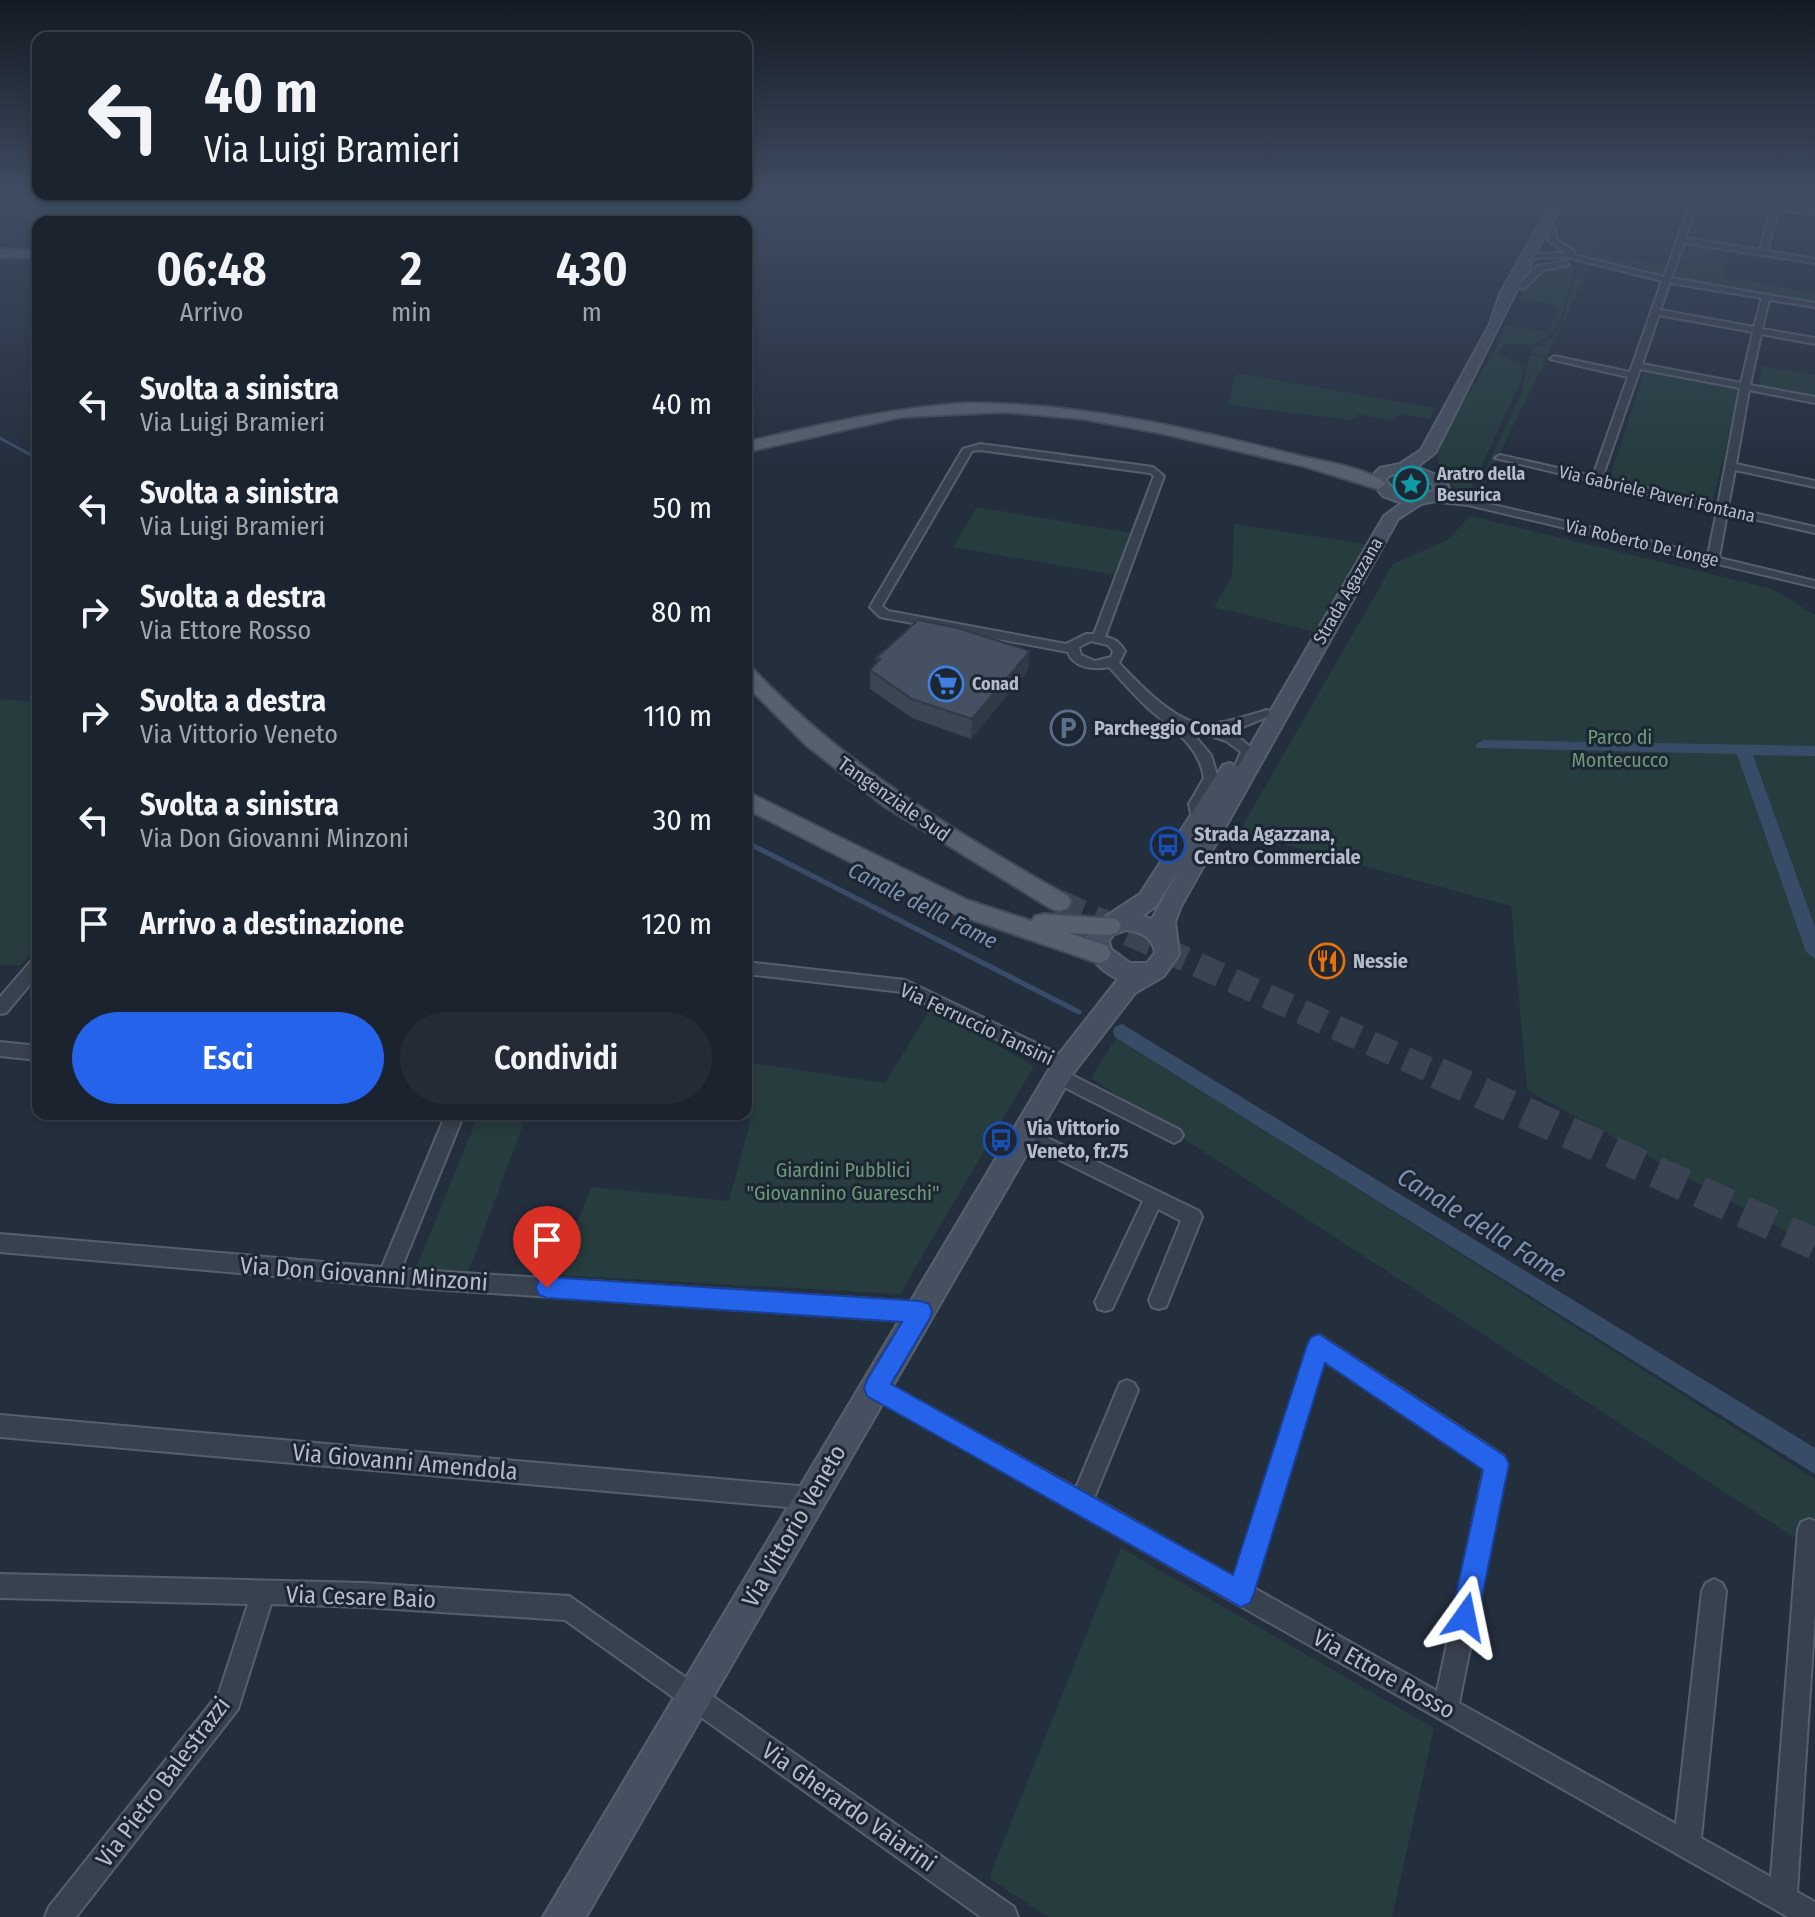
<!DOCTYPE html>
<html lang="it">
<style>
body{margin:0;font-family:"Fira Sans Condensed",sans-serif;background:#242b36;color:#f1f3f6;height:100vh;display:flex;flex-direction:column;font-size:30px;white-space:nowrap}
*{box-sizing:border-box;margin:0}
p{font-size:26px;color:#a0a4aa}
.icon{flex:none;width:44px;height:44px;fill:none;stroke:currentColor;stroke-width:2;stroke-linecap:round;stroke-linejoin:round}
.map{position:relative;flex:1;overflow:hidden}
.drawer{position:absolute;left:32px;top:216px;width:720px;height:904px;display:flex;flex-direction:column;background:#1b232e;border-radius:16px;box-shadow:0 4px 12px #0003,0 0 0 2px #39404a}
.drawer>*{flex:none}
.guide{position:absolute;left:32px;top:32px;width:720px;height:168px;border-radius:16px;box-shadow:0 4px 12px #0003,0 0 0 2px #39404a;background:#1b232e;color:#f1f3f6;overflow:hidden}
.pin{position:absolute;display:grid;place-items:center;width:68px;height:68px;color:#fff;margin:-82px -34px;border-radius:50% 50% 50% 0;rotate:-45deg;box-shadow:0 0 8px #0007}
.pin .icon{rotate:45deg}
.me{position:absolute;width:88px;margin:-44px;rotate:12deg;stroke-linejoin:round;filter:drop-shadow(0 0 6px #0008)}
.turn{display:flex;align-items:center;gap:28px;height:168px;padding:0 40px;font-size:36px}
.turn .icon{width:104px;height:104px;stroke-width:2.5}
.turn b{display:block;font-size:56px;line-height:68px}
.eta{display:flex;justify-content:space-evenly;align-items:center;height:136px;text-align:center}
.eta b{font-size:48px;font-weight:600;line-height:56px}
.primary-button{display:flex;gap:16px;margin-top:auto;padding:16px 40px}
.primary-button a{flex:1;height:92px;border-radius:48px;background:#2563eb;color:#fff;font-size:32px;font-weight:600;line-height:92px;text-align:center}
.primary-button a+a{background:#242b36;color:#f1f3f6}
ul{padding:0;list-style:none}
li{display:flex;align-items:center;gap:24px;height:104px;padding:0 40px}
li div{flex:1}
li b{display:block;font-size:30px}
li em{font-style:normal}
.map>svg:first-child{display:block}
.green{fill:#263c3f}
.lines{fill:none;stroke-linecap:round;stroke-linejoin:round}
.stream-far2{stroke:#394c67;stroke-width:2}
.stream-far1{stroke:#394c67;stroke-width:3}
.stream{stroke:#394c67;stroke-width:5}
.canal{fill:#394c67;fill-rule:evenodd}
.primary-tunnel-far1{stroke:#3a4453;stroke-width:25;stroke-dasharray:25 13;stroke-linecap:butt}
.primary-tunnel{stroke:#3a4453;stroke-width:32;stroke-dasharray:32 16;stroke-linecap:butt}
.street-casing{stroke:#565f6c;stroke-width:4}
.secondary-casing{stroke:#565f6c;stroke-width:4}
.primary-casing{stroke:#414a57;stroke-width:4}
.street{fill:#38414e;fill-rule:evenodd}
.secondary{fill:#465061;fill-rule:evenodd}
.primary{fill:#56606e;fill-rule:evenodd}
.wall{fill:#3b4654}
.shaded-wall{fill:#303945}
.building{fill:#455162;stroke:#303945;stroke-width:2}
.route{fill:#2563eb;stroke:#184099;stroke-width:2}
.labels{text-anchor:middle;stroke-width:6;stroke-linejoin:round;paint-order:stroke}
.far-poi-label{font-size:18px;font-weight:bold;fill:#b4bcc9;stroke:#1d2633;text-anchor:start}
.far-street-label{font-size:18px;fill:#b4bcc9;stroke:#1d2633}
.poi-label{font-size:20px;font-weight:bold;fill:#b4bcc9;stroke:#1d2633;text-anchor:start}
.park-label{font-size:20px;fill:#6b9a76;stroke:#1d2633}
.street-label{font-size:20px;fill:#b4bcc9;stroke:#1d2633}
.water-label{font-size:22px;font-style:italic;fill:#7c92b1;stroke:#1d2633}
.near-street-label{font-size:24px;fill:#b4bcc9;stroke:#1d2633}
.near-water-label{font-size:26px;font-style:italic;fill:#7c92b1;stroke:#1d2633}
</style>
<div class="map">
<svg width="1815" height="1917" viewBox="0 0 1815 1917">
<rect width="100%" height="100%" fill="#242f3e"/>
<g class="green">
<path d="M1554 222 1607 230 1597 251 1616 258 1673 264 1681 242 1729 250 1724 277 1815 293V305C1736 292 1620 284 1553 241L1551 228Z"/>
<path d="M1567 264 1574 266C1567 291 1565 333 1536 343 1526 346 1514 343 1504 344L1497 354 1523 366 1522 379 1467 497C1448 485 1433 467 1439 444L1496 348 1505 326 1541 331 1550 329 1559 307 1526 299 1518 302C1530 277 1541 269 1567 264Z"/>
<path d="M1583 267 1589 268 1547 356 1530 353C1537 345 1549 342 1556 333 1570 316 1566 279 1583 267Z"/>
<path d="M1530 355 1546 358 1478 499 1472 498 1522 392Z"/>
<path d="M1762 366 1815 375V397L1759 387Z"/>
<path d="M1645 370 1740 389 1712 503 1609 480Z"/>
<path d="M1236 373 1434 408 1430 419 1401 414 1393 421 1360 414 1351 420 1228 405Z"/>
<path d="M1402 472 1432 480 1436 488 1434 491C1412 497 1401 496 1384 481L1389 474Z"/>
<path d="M977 507 1132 533 1115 575 953 547Z"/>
<path d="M1470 516 1773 589 1815 615V1247L1527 1090 1511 906 1239 832 1393 564 1447 540Z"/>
<path d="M1234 524 1365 544 1315 632 1214 607 1232 577Z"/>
<path d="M0 699 38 702V946L21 965H0Z"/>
<path d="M931 1008 1034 1066 900 1294 557 1275 591 1187 729 1201 751 1119 714 1114H746V1062L885 1083Z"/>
<path d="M1117 1036 1815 1479V1551L1091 1078Z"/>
<path d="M479 1114H527L468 1273 416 1268Z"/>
<path d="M1121 1548 1434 1728 1392 1917H1048L989 1878Z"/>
</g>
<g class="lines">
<path class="stream-far2" d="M654 222 675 197"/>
<path class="stream-far1" d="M0 438 38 459"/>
<path class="stream" d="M746 842 1079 1012"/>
<g class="canal">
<path d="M1483 740 1815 746V756L1753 755 1815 927V959L1806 952 1737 754 1478 748 1475 745Z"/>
<path d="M1122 1024 1815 1448V1474L1115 1037 1113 1032 1115 1027Z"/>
</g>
<path class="primary-tunnel-far1" d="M1059 902 1441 1075"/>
<path class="primary-tunnel" d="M1437 1073 1815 1244"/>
<g class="street-casing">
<g id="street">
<path d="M1692 197H1699L1685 238 1760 250 1771 208 1711 197H1730L1815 211V215L1778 209 1767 251 1815 259V263L1684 243 1671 278 1815 303V307L1769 300 1762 329 1815 338V344L1761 334 1750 385 1815 397V403L1749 390 1736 464 1815 481V487L1735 470 1728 507 1815 527V533L1727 513 1719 558 1815 581V587L1468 505 1431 501 1426 498 1431 495 1468 499 1708 555 1717 511 1495 458 1500 455 1593 476 1628 377 1550 359 1554 356 1630 372 1662 281 1566 257 1534 258 1526 274H1520L1528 254 1565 253 1549 241 1548 226H1554L1557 240 1574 251V255L1664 277ZM1670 283 1762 298 1754 327 1660 310ZM1659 315 1753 332 1741 383 1642 364ZM1640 369 1740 388 1718 505 1602 478Z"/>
<path d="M1566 261 1569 265 1543 270 1524 289 1517 287 1537 266Z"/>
<path d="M980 444 1153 467 1164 476 1105 637C1116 639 1119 642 1125 651L1119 663C1136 681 1178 726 1206 724 1226 723 1247 716 1267 710L1274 714 1243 727 1220 729 1236 735 1255 751 1246 771 1241 772 1234 768 1241 752 1226 741 1188 728 1211 755 1218 778 1203 804 1205 820 1203 823H1193L1189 804 1204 778C1199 745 1173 730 1149 709 1135 696 1122 681 1109 667 1094 670 1073 668 1068 652L880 617 870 607 963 449ZM980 450 1150 473 1154 476 1094 634H1086L1066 644 888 611 882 606 972 451ZM1091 641 1108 645 1113 651 1111 657 1095 661 1081 655 1079 647Z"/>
<path d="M38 958V975L6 1013 0 1014V997L32 960Z"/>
<path d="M746 962 905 980 1071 1060 1074 1065 1071 1070 1066 1072 1180 1130 1183 1135 1180 1140 1174 1143 1168 1140 1052 1081 1049 1076 1052 1071 1057 1069 902 992 746 974Z"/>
<path d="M0 1042 38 1046V1060L0 1056Z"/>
<path d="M446 1114H464L401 1269 920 1302 927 1305 930 1312 927 1319 920 1322 388 1286 0 1252V1234L382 1267Z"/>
<path d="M1023 1126 1199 1211 1202 1217 1166 1307 1159 1309 1152 1307 1149 1300 1181 1221 1158 1209 1112 1309 1105 1311 1098 1309 1095 1302 1143 1201 1017 1139 1014 1134 1017 1129Z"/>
<path d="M1319 1335 1504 1456 1507 1464 1459 1703 1676 1824 1702 1591 1706 1583 1714 1579 1722 1583 1726 1591 1701 1838 1771 1877 1798 1530 1801 1522 1809 1519 1815 1521V1613L1797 1892 1815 1902V1917H1788L869 1395 865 1388 869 1381 876 1378 883 1381 1076 1488 1120 1383 1127 1380 1134 1383 1138 1390 1094 1498 1234 1577 1309 1345 1312 1338ZM1324 1361 1484 1469 1437 1691 1254 1588Z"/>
<path d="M0 1415 810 1487 818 1490 821 1498 818 1506 810 1509 0 1437Z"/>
<path d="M0 1574 364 1583 569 1596 1014 1907 1018 1917H981L565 1620 364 1607 271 1604 238 1709 76 1917H45L49 1907 219 1693 248 1604 0 1598Z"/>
</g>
</g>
<g class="secondary-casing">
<path id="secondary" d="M1555 197H1566C1519 281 1479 368 1435 453L1417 467 1446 479 1450 492 1440 500 1421 504 1398 519 1180 908 1175 922 1179 954 1175 960 1164 976 1135 993 1074 1072 586 1917H543L1056 1058 1118 979C1100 970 1090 960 1085 940L1096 923 1140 894 1223 765 1230 763 1238 767 1384 516 1402 503 1383 496 1369 479 1380 468 1400 464 1421 450 1490 324 1500 294ZM1403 474 1419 477 1433 484 1434 490C1417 499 1397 495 1385 480L1390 475ZM1180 868 1152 919 1142 916 1156 906ZM1126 930C1141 932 1153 937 1155 953L1147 963H1130L1111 949 1109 941 1113 935Z"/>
</g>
<g class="primary-casing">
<g id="primary">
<path d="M0 249 38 250V258L0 257Z"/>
<path d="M966 403C1080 403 1189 428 1300 456 1321 461 1372 469 1386 484L1378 489 1303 466 1160 433 1083 419 1005 412 902 417 746 452V442C819 425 890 408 966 403Z"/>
<path d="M746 667 753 669C844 765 953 831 1068 896L1071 902 1068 908 1059 911 1050 908 884 806 807 746 746 685Z"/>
<path d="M746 791 967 900 1032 921 1035 916 1044 914 1117 919 1121 926 1117 933 1108 935 1069 933 1107 946 1111 953 1107 960 1098 963 949 912 746 809Z"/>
</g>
</g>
<use href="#street" class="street"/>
<use href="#secondary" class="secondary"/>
<use href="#primary" class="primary"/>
</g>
<path class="wall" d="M1030 651 1028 670 971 739 912 718 870 689V670L877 663 876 658Z"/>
<path class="shaded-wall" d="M1030 651 1028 670 971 739 972 719Z"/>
<path class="building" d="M918 620 958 628 1030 651 972 719 912 699 870 670 880 659 876 658Z"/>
<linearGradient id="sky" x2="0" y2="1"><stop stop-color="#141a22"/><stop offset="0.42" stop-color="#3f4d63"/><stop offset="1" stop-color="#3f4d63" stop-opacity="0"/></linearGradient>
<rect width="1815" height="466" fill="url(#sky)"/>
<path class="route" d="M547 1277 920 1301 929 1304 932 1312 929 1320 891 1384 1233 1575 1307 1345 1311 1337 1319 1334 1505 1456 1509 1464 1478 1617 1474 1627 1465 1631 1455 1627 1451 1617 1483 1470 1325 1363 1254 1593 1250 1603 1241 1607 867 1396 864 1388 867 1380 902 1322 547 1298 539 1295 536 1288 539 1280Z"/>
<defs>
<g id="sight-ring" transform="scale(1.8)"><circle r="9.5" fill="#1d2633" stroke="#0f9aa8" stroke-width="1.5"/><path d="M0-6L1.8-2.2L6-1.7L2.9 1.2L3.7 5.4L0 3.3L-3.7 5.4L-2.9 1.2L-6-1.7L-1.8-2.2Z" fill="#0f9aa8"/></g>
<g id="supermarket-ring" transform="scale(1.8)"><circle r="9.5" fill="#1d2633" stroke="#3f7fe0" stroke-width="1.5"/><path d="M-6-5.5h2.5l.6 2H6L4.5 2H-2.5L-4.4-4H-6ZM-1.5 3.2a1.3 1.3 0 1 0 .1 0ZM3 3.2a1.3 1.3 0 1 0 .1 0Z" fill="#3f7fe0"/></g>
<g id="parking-ring" transform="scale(1.8)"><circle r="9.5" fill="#1d2633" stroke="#5c6f8a" stroke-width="1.5"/><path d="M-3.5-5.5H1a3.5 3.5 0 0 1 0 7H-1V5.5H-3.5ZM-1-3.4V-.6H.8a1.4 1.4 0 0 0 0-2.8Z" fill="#5c6f8a"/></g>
<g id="bus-ring" transform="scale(1.8)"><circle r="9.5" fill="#1d2633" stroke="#1a4fb4" stroke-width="1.5"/><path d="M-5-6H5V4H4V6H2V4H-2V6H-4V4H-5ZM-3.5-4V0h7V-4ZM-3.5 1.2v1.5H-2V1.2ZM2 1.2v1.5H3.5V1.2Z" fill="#1a4fb4"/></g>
<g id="restaurant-ring" transform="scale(1.8)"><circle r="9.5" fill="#1d2633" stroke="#e8710a" stroke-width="1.5"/><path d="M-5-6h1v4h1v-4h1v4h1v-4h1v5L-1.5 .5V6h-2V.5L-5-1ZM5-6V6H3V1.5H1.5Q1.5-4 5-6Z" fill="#e8710a"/></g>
</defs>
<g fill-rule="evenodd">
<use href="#sight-ring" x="1411" y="484"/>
<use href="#supermarket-ring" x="946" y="684"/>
<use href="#parking-ring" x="1068" y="728"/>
<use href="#bus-ring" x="1168" y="845"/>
<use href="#restaurant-ring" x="1327" y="961"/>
<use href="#bus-ring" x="1001" y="1140"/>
</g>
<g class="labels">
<g class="far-poi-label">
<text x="1437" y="480">Aratro della<tspan x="1437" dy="21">Besurica</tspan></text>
<text x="972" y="690">Conad</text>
</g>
<g class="far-street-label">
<text transform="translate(1657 494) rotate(13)" y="6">Via Gabriele Paveri Fontana</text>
<text transform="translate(1642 543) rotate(13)" y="6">Via Roberto De Longe</text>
<text transform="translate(1348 591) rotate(-60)" y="6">Strada Agazzana</text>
</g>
<g class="poi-label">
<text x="1094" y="735">Parcheggio Conad</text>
<text x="1194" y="841">Strada Agazzana,<tspan x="1194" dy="23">Centro Commerciale</tspan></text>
<text x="1353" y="968">Nessie</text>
<text x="1027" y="1135">Via Vittorio<tspan x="1027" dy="23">Veneto, fr.75</tspan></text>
</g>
<g class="park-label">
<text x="1620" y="744">Parco di<tspan x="1620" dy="23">Montecucco</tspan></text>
<text x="843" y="1177">Giardini Pubblici<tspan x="843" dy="23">"Giovannino Guareschi"</tspan></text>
</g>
<g class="street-label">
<text transform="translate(894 799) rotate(35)" y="7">Tangenziale Sud</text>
<text transform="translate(977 1024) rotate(25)" y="7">Via Ferruccio Tansini</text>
</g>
<g class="water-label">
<text transform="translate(923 905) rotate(27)" y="8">Canale della Fame</text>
</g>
<g class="near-street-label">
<text transform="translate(364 1274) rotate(4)" y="8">Via Don Giovanni Minzoni</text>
<text transform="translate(405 1462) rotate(5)" y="8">Via Giovanni Amendola</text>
<text transform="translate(794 1526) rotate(-60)" y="8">Via Vittorio Veneto</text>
<text transform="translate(361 1597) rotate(2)" y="8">Via Cesare Baio</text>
<text transform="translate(1384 1674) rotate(29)" y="8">Via Ettore Rosso</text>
<text transform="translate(163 1782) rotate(-53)" y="8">Via Pietro Balestrazzi</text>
<text transform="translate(849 1807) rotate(35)" y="8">Via Gherardo Vaiarini</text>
</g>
<g class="near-water-label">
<text transform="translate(1482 1225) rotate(32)" y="9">Canale della Fame</text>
</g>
</g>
</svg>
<div class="pin" style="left:547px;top:1288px;background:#d93025"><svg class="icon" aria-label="arrive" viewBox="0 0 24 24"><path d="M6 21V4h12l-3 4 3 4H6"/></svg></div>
<svg class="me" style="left:1465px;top:1617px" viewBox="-20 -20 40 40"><path d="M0-17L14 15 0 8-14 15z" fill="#2563eb" stroke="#fff" stroke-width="4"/></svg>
<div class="guide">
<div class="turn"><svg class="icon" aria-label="left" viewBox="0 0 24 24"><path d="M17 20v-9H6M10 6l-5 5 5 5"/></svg><div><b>40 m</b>Via Luigi Bramieri</div></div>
</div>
<section class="drawer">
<div class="eta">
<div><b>06:48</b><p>Arrivo</p></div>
<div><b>2</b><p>min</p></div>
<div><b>430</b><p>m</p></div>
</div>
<ul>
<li><svg class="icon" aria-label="left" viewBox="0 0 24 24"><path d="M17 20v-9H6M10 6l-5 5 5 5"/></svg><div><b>Svolta a sinistra</b><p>Via Luigi Bramieri</p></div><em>40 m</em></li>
<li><svg class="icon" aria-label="left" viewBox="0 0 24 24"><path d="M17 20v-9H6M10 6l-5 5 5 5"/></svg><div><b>Svolta a sinistra</b><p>Via Luigi Bramieri</p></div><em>50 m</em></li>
<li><svg class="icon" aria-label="right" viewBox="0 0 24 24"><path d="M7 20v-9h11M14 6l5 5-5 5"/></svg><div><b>Svolta a destra</b><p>Via Ettore Rosso</p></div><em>80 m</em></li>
<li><svg class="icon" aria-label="right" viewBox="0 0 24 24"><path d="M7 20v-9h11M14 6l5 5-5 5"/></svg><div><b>Svolta a destra</b><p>Via Vittorio Veneto</p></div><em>110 m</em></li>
<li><svg class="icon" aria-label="left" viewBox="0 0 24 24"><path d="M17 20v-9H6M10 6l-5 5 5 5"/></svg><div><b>Svolta a sinistra</b><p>Via Don Giovanni Minzoni</p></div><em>30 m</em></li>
<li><svg class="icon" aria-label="arrive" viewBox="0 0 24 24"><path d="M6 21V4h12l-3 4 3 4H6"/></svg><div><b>Arrivo a destinazione</b></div><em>120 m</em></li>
</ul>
<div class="primary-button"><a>Esci</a><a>Condividi</a></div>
</section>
</div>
